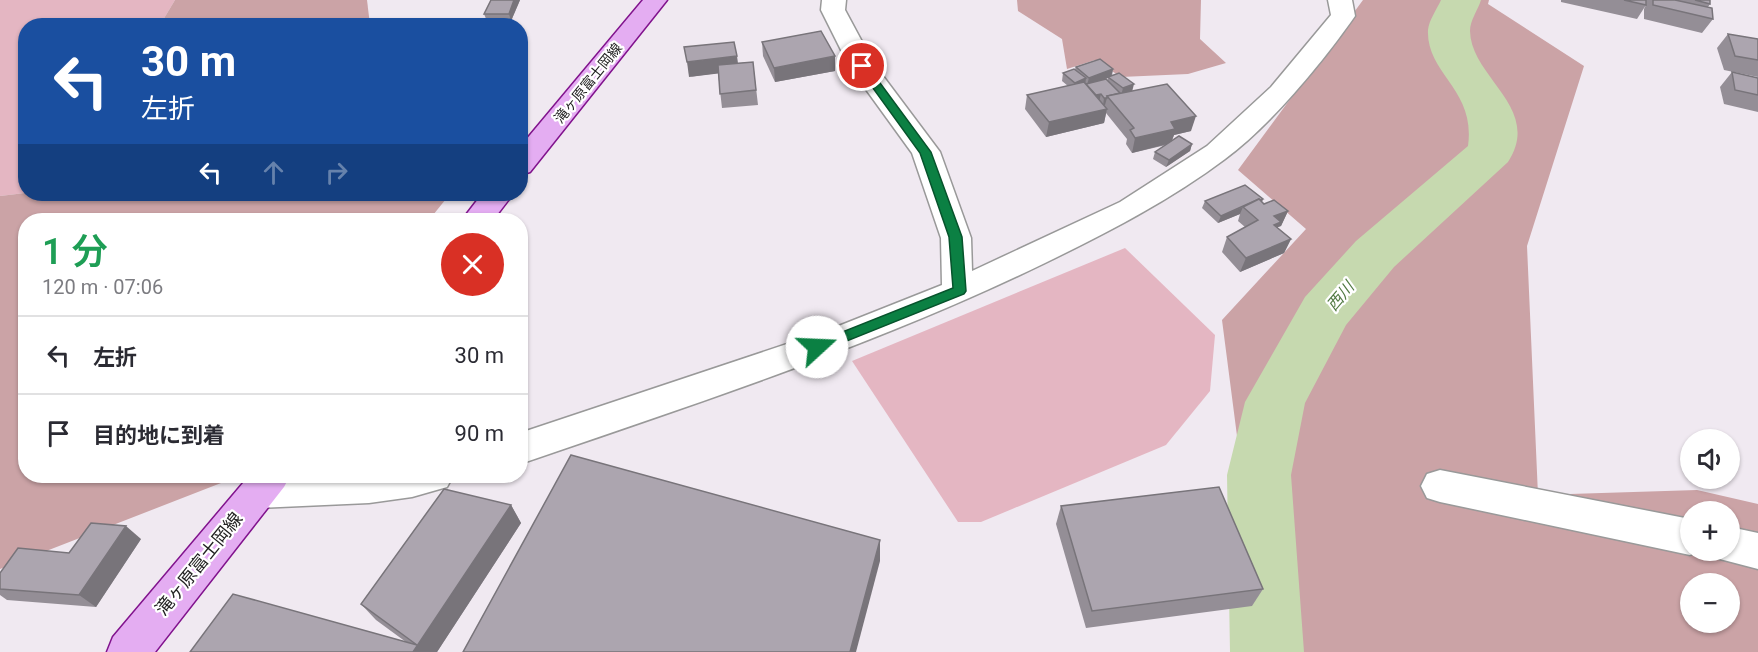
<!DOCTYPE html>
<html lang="ja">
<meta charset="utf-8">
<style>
body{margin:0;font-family:Roboto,"Noto Sans JP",sans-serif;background:#f7f7f7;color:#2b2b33;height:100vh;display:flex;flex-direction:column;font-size:22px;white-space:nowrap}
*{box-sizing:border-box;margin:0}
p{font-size:20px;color:#7c7c81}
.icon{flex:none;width:33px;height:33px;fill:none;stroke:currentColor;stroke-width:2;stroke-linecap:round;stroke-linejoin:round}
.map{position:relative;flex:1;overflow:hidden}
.sheet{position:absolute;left:18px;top:213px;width:510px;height:270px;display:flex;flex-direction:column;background:#fff;border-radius:24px;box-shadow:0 2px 4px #0004}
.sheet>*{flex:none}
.top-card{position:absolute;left:18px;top:18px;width:510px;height:183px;border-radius:24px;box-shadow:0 2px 4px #0004;background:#1a4fa0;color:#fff;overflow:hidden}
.tools{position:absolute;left:1680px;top:429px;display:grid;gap:12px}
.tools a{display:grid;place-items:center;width:60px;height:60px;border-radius:50%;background:#fff;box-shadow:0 2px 4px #0004;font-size:30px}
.pin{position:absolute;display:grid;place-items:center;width:51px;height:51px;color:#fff;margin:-26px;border:3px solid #fff;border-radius:50%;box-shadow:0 2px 6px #0007}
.me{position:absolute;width:66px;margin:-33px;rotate:70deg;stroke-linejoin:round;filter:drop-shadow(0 0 4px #0008)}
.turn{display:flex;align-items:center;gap:21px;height:126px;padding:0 24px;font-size:27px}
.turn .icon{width:78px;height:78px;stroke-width:2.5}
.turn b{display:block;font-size:42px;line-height:51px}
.lanes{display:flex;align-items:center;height:57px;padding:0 24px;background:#0003;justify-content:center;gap:30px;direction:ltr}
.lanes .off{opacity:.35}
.round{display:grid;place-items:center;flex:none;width:63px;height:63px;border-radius:32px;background:#f7f7f7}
.head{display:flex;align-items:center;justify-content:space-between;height:102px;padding:0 24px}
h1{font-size:36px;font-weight:600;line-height:45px;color:#1e9e55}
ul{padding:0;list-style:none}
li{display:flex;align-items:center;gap:18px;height:78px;padding:0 24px;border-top:2px solid #e1e1e2}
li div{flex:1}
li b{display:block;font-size:22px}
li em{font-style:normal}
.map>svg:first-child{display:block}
.grass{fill:#e4b6c2}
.forest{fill:#cba3a6;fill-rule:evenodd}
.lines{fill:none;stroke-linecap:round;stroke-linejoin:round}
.river{fill:#c6d9af;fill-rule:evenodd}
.minor-casing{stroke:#999;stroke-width:3}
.major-casing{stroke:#81128d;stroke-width:3}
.minor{fill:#fff;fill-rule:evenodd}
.major{fill:#e4adf2;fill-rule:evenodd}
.wall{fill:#948e96;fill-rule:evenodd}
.shaded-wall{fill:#78747a}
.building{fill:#aca5af;stroke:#78747a;stroke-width:1.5}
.route{fill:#0b8043;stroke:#07532c;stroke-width:1.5}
.labels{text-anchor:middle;stroke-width:4.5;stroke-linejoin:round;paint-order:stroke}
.far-street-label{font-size:14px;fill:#222;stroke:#fff}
.water-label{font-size:16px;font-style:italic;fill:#517a43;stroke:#fff}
.near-street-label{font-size:18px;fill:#222;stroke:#fff}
</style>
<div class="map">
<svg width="1758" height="652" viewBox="0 0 1758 652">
<rect width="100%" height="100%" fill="#f0e9f1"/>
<g class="grass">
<path d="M0 0H175L160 25 26 26 25 193 0 196Z"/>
<path d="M1125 248 1215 335 1210 391 1166 445 981 522H958L852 361Z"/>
</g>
<g class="forest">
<path d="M175 0H367L370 25H160Z"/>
<path d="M1017 0H1201L1200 39 1226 63 1188 74 1121 77 1095 60 1067 69 1062 39 1018 11Z"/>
<path d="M1363 0H1489L1488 4 1584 66 1527 246 1538 495 1697 490 1758 504V652H1265L1222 320 1306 229 1238 170ZM1690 512H1730V550H1690ZM1690 584H1730V622H1690Z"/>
<path d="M25 193 450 194 429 220H26V476H239L0 569V196Z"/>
</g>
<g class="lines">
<path class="river" d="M1441 0H1481C1478 10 1470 20 1470 31 1471 78 1543 108 1508 162L1394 267 1346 325 1305 403 1291 475 1304 652H1230L1227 475 1245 402 1305 297 1356 241 1468 146C1476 89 1426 74 1428 30 1429 20 1437 9 1441 0Z"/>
<g class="minor-casing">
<g id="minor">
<path d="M822 0H846L845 10 874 64 940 152 971 238 972 271 1120 202 1207 146 1271 87 1331 15 1328 0H1352L1355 16C1323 62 1270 126 1225 159 1169 201 1108 232 1045 263 876 345 698 403 520 464V433L826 331 942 285 941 238 912 153 849 66 821 10Z"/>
<path d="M1440 470 1690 519V550H1701L1690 555 1440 502 1427 498 1421 486 1427 474Z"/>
<path d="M258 476H453L447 487 412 497 369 503 258 508 245 504 239 492 245 480Z"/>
<path d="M1730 527 1758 533V569L1716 558 1713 550H1730Z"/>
</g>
</g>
<g class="major-casing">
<g id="major">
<path d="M643 0H667L530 172 520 175V147Z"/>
<path d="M482 194H513L493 220H462Z"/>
<path d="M249 476H290L284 487 155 652H107L113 637Z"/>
</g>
</g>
<use href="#minor" class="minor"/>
<use href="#major" class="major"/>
</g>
<g class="wall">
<path d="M491 0H520L511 21H487L484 14Z"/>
<path d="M1561 0H1710V4L1708 7 1713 19 1702 33 1644 19V9L1646 5 1637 19 1561 2Z"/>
<path d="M1728 34 1758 39V77L1724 70 1717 48Z"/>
<path d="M762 42 835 71 775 82 763 56Z"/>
<path d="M753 62 758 105 722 108 718 73 689 77 738 63Z"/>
<path d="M1076 67 1113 69 1112 76 1132 91 1191 131 1174 135 1172 140 1192 144 1190 151 1166 167 1153 159 1155 152 1166 145 1132 153 1126 144 1127 139 1106 113 1104 123 1046 137 1025 109 1027 95 1068 86 1062 81 1063 73 1075 69ZM1108 78 1107 81H1100Z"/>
<path d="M1732 72 1758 78V112L1724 104 1720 87Z"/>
<path d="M1263 199 1262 202 1264 204 1288 211 1281 226 1278 227V228L1291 239 1284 253 1240 272 1222 252 1227 237 1245 227 1238 221 1240 214 1218 223 1202 208 1205 201Z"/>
<path d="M511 505 521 523 437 652H190L406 642 376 620 361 604Z"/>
<path d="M1061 506 1263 589 1252 606 1086 628 1056 524Z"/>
<path d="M141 539 96 607 7 600 0 595V573L69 553Z"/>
</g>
<g class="shaded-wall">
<path d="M514 0H520L511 21 509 14Z"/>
<path d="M737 56 739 71 689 77 687 62Z"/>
<path d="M835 56V71L775 82 774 68Z"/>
<path d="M1113 69 1111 77 1087 85 1089 78Z"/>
<path d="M1086 78 1085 86 1074 90 1075 83Z"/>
<path d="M1134 84 1132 92 1121 96 1123 88Z"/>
<path d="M1101 94 1099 102H1094L1096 95Z"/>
<path d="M1104 98H1107L1105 105 1103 106Z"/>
<path d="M1107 109 1104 123 1046 137 1049 122Z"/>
<path d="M1196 116 1191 131 1174 135 1171 143 1132 153 1135 138 1171 122Z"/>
<path d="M1192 144 1190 151 1166 167 1169 160Z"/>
<path d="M1263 199 1260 206 1243 207 1240 214 1218 223 1221 216Z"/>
<path d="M1288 211 1281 226 1278 227 1274 236V216Z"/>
<path d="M1291 239 1284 253 1240 272 1246 258Z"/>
<path d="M511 505 521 523 437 652H413Z"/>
<path d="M126 526 141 539 96 607 79 595Z"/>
<path d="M880 540V561L856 652H850Z"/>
</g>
<g class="building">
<path d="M491 0H514L509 14H484Z"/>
<path d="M1624 0H1646V5Z"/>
<path d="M1653 0H1675L1712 8 1713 19 1653 5Z"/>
<path d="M1695 0H1710V4Z"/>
<path d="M821 31 835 56 774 68 762 42Z"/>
<path d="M1728 34 1758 39V60L1735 56Z"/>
<path d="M734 42 737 56 687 62 684 47Z"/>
<path d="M1100 59 1113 69 1089 78 1076 67Z"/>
<path d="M753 62 756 90 720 94 718 65Z"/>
<path d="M1074 69 1086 78 1075 83 1063 73Z"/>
<path d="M1732 72 1758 78V95L1735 90Z"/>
<path d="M1119 73 1134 84 1123 88 1108 77Z"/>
<path d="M1106 79 1120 93 1107 96V98H1104L1101 94 1096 95 1086 84Z"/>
<path d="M1084 82 1107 109 1049 122 1027 95Z"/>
<path d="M1167 84 1196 116 1171 122 1175 129 1135 138 1130 130 1134 128 1107 96Z"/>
<path d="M1179 136 1192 144 1169 160 1155 152Z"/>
<path d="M1245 185 1263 199 1260 200 1259 199 1221 216 1205 201Z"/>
<path d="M1259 199 1264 204 1274 200 1288 211 1274 216 1281 222 1274 225 1291 239 1246 258 1227 237 1258 220 1243 207Z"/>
<path d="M571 455 880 540 850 652H463Z"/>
<path d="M1219 487 1263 589 1092 611 1061 506Z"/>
<path d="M444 489 511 505 413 652H190L233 594 417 645 361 604Z"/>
<path d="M91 523 126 526 79 595 0 589V573L18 548 69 553Z"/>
</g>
<path class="route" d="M862 63 866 64 931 152 962 237 966 291 964 294 817 353 810 347 812 344 953 288 949 237 920 153 857 66Z"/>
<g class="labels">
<g class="far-street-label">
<text transform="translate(588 83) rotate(-51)" y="5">滝ヶ原富士岡線</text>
</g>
<g class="water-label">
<text transform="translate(1340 296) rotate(-50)" y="6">西川</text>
</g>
<g class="near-street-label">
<text transform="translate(199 564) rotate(-51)" y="6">滝ヶ原富士岡線</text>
</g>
</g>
</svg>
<div class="tools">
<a><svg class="icon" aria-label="sound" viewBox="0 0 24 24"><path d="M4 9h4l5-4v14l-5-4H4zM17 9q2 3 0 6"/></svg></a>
<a>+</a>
<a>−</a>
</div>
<div class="pin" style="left:862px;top:66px;background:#d93025"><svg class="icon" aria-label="arrive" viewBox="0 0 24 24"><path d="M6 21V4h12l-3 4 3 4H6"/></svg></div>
<svg class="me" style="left:817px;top:347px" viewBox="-20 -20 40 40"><circle r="19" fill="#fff"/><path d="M0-13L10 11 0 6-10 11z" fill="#0b8043"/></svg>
<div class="top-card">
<div class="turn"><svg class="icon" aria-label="left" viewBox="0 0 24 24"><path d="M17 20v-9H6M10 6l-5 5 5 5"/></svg><div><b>30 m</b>左折</div></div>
<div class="lanes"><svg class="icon" aria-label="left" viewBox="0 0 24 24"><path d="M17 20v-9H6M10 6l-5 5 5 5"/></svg><svg class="icon off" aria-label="ahead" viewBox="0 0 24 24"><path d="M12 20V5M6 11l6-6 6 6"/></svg><svg class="icon off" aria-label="right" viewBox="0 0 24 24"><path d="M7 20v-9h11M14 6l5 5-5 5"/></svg></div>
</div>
<section class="sheet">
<div class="head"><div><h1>1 分</h1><p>120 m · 07:06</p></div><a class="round" style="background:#d93025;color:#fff"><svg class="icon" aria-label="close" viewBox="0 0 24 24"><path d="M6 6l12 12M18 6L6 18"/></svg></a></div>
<ul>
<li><svg class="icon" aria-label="left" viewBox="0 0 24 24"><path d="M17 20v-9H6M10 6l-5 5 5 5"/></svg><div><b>左折</b></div><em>30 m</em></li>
<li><svg class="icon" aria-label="arrive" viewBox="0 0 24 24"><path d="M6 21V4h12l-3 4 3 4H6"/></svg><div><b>目的地に到着</b></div><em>90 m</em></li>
</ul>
</section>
</div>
